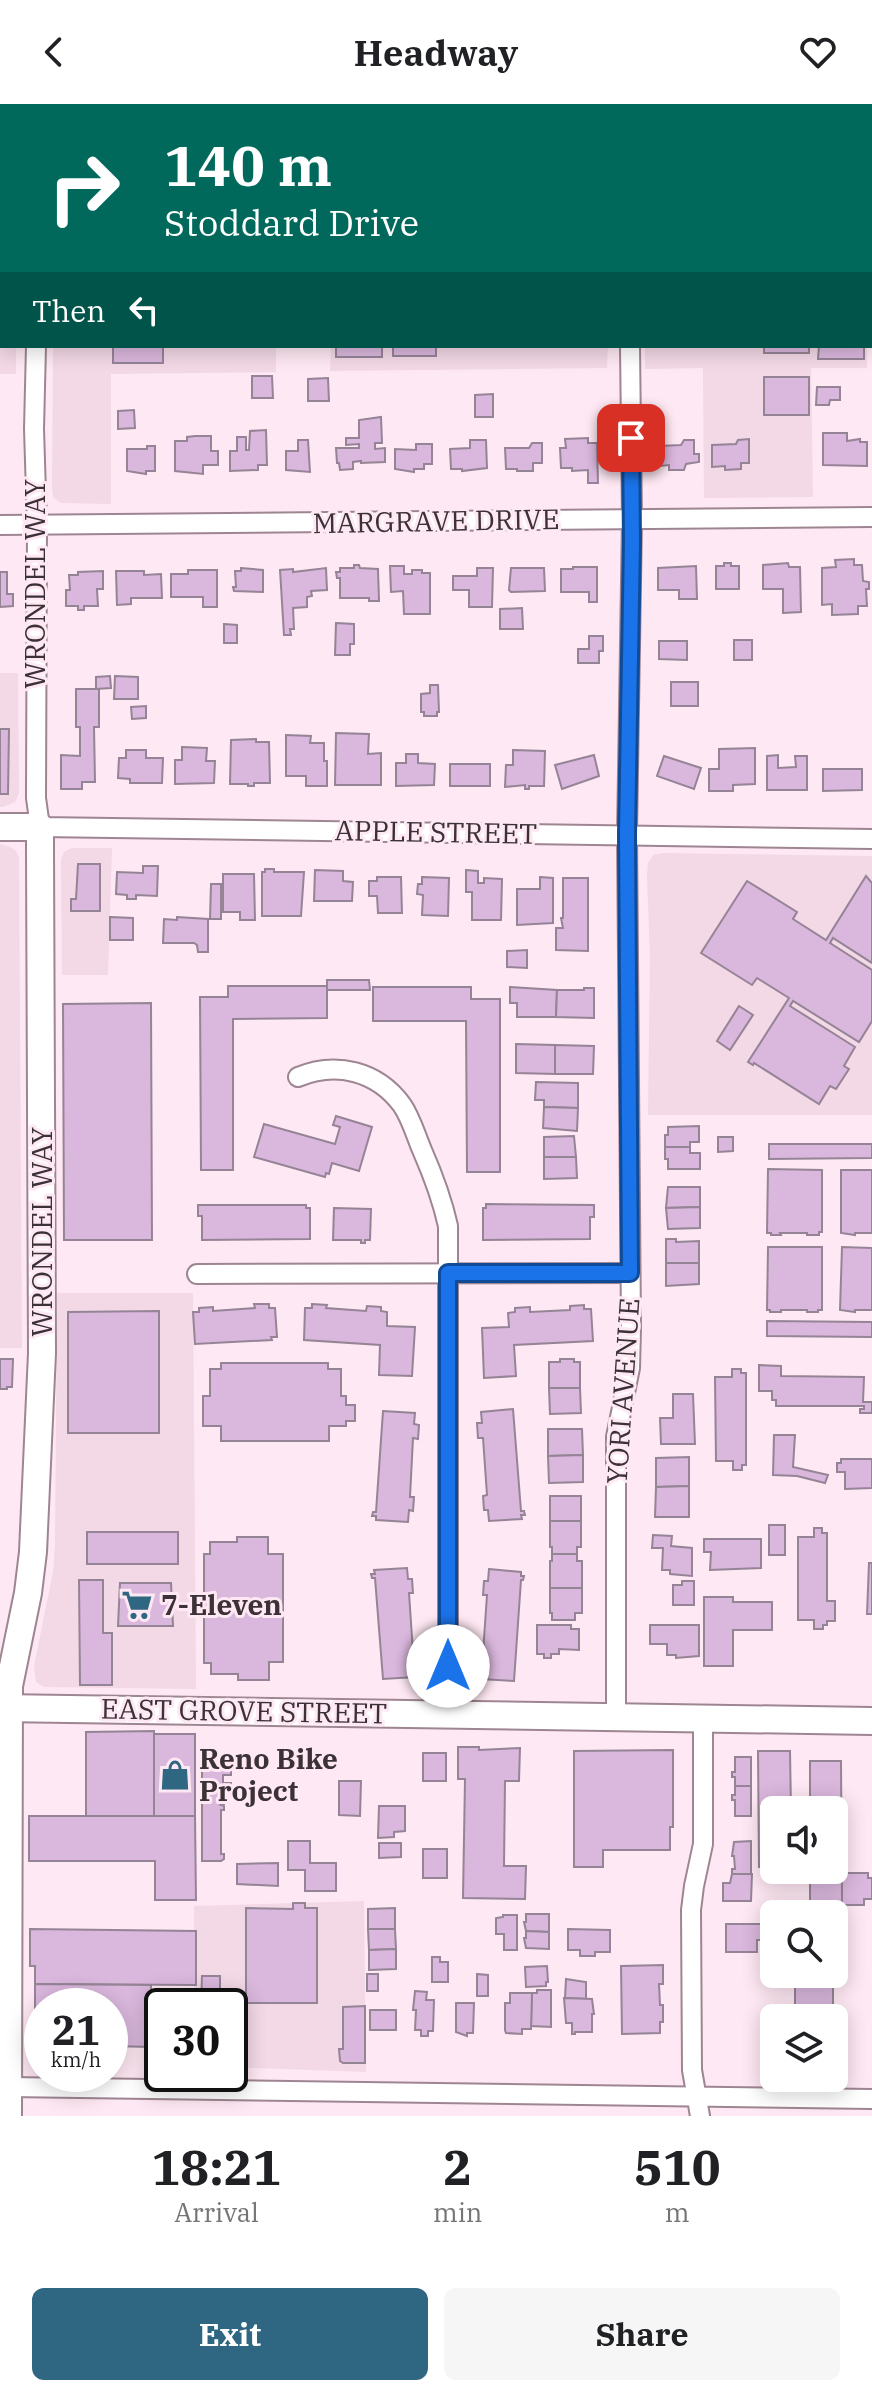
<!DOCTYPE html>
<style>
body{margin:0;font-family:"IBM Plex Serif",serif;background:#f6f6f6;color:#202124;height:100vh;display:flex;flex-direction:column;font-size:30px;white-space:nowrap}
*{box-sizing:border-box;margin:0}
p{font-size:26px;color:#757577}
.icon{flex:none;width:44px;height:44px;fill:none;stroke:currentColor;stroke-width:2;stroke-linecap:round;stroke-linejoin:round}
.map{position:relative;height:2012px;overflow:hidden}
.drawer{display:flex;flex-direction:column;background:#fff;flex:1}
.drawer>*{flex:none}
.guide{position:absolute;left:0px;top:0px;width:872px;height:244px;box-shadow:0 4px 20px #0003;background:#00695c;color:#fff;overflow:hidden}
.tools{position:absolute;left:760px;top:1692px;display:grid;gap:16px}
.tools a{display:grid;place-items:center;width:88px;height:88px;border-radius:12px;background:#fff;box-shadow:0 4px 20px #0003;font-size:40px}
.speed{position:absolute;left:24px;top:1884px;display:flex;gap:16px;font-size:40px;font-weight:700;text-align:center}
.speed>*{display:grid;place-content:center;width:104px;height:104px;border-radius:50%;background:#fff;box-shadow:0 4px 20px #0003;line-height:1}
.speed small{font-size:20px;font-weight:400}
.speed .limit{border:4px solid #111;border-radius:12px;background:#fff;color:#111}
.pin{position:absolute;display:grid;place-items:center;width:68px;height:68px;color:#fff;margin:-34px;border-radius:16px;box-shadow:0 4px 12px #0006}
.me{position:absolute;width:88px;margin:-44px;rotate:0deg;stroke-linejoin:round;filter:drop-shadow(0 0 6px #0008)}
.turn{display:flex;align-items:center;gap:28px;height:168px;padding:0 32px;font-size:36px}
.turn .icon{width:104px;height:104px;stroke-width:2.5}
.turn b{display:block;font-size:56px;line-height:68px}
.then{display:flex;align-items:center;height:76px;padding:0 32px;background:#0003;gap:16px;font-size:30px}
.eta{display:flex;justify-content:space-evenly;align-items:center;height:136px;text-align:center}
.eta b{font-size:48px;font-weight:700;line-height:56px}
.cta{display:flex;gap:16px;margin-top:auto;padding:16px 32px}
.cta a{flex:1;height:92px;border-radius:12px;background:#2f6681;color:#fff;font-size:32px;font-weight:700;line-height:92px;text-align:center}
.cta a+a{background:#f6f6f6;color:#202124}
header{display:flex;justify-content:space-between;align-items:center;height:104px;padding:0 32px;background:#fff;font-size:36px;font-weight:700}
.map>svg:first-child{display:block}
.built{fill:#f3d8e6}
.building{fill:#dab7dd;stroke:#958496;stroke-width:2}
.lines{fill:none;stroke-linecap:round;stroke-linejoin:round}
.street-casing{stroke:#9e8592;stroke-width:22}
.secondary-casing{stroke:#9e8592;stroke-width:30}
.primary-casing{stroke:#9e8592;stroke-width:34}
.street{stroke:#fff;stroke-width:18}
.secondary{stroke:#fff;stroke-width:26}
.primary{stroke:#fff;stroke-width:30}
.route-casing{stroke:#114b97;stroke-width:20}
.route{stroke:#1a73e8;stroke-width:14}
.labels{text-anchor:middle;stroke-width:6;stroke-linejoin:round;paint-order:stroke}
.street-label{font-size:28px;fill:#3b3136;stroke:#fee8f3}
.poi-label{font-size:28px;font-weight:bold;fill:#3b3136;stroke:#fee8f3;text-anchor:start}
</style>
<header><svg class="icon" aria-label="back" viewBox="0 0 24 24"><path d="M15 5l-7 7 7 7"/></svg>Headway<svg class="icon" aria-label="heart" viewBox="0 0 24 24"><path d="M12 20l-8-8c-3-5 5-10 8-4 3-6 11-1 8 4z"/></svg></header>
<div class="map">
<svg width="872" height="2012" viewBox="0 0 872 2012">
<rect width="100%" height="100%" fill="#fee8f3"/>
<g class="built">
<path d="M0 147H2V242H16V270H0Z"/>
<path d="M53 242H276V268L111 270V400L61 399 53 393 52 383Z"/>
<path d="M331 242H608L607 264 330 267Z"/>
<path d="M645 242H867V264H811L813 393 704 394 703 264 645 265Z"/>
<path d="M0 569H18L19 689 15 698 3 703H0Z"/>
<path d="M0 740 10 743 16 747 19 754 22 1244H0Z"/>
<path d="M72 744H112L108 871H62L61 756 64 748Z"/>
<path d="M663 749 872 752V1011H648L650 853 647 772 648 759 653 751Z"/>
<path d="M57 1189H193L196 1585 44 1583 36 1578 34 1562 53 1468 55 1441Z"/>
<path d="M364 1797 366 1968 230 1963V1902H194V1802Z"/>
</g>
<g class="building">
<rect x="541" y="0" width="89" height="2"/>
<rect x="113" y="242" width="50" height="17"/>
<rect x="336" y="242" width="46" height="11"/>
<rect x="393" y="242" width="43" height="10"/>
<rect x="764" y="242" width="45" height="7"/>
<path d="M819 242H864V255H818Z"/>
<path d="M252 272H272L273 294H252Z"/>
<rect x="764" y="273" width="45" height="38"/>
<path d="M328 274 329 297H308V275Z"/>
<path d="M817 283H840V296H830L829 301H816Z"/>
<path d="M493 290V313H475V291Z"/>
<path d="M134 306 135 324 118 325V307Z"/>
<path d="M381 313 382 339H375V345L385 344V358L361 359V357L353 358V365L340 366 339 359H337L336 344H359V340L346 341V334H359V316Z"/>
<path d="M266 326 267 361H258V366L230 367V347H237V333H246V346H249L250 327Z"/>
<path d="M823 329H847V337L860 335V338H867V362L823 361Z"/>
<path d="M195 332H211V347H218V361H203V370L175 367V337H187V333Z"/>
<path d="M588 334V339H597L598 379H588V366L572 367V364H561L560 344H566L565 335Z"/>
<path d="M749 335V359H741V365L725 366V362L712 363V341L736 340 738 336Z"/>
<path d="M298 336H308L310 368 286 366V347H298Z"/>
<path d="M470 336H486L487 364 462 367V365H451L450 345 470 344Z"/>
<path d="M684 336H694V350H699V358L686 360 684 366H669V361L660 362 659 342 681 341Z"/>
<path d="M532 339H542V359H533V367H517V365H506L505 344H529Z"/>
<path d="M416 340H432V360H424V365H414V368L395 365V345L416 346Z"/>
<path d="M147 342H155V367H146V370L127 367V345H147Z"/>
<path d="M854 455V461H862L863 477 869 478V485H866L867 502H858V510L832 511V500L822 501V464L836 463 835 456Z"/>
<path d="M724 459H731V462H739V485H716V462H724Z"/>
<path d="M788 459 789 463H800L801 508 783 509V485H763V461Z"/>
<path d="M354 461H359L360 464 378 465 379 497H369V494H340V474H337L336 468H340V464H354Z"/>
<path d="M390 462H404V470H412V466H422V469H430V510H404L403 487 391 488Z"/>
<path d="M696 462 697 495H679V486H658V464Z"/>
<path d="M573 463H597V498H589V488H561V465H573Z"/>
<path d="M241 464 263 466V488L234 487 233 483H236L235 467H241Z"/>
<path d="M326 464 327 486 311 487 312 492 307 493V503L293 504 294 525H290L291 531H284L280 466 293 465V468Z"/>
<path d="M477 464H493L492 503H469V486H453V472H477Z"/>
<path d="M511 464H544L545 487 511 488 509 486Z"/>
<path d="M188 466H217V503H203V493H171V470H188Z"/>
<path d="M103 467V485H97L98 502H84V506H78V502H66V486H70L69 471H78V468Z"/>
<path d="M116 467H144V471L161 470 162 494H131V500L117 501Z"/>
<path d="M0 468H7V490H13V502L0 503Z"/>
<path d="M522 504 523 525H500V505Z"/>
<path d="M336 519 354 520V540H350V551H335Z"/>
<path d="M224 520 237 521V539H224Z"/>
<path d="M589 532H603V547H599V559H578V545H589Z"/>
<rect x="734" y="536" width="18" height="20"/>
<path d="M659 537H687V556L659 555Z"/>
<path d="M110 572 111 584 96 585V573Z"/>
<path d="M115 572 138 573V595H114Z"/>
<rect x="671" y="578" width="27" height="24"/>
<path d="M430 581H438L439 608H437V612H424V608H421V590L430 589Z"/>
<path d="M76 585H99V623H94L95 678H82V685H61V651L80 652V623H76Z"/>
<path d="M146 602V614L132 615 131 603Z"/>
<path d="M0 625H9L8 690H0Z"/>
<path d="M336 629 369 630 368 650 381 649V681H335Z"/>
<path d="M286 631 311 632 310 639H324V657H327V682H306V672H286Z"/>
<path d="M256 635V638H269L270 679H254V682H248V680H230L231 636Z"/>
<path d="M182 643 207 644 206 657H215L214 679 175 680V656H182Z"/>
<path d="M755 644V680L733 681V687H709V665H719V645Z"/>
<path d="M126 646H146V654H163L162 679H130V675L118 674 119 654H126Z"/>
<path d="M513 646 545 647 544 682H529V685H525V681L505 683 506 661H513Z"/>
<path d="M406 650H418V659L435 660 434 681 396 682V659H406Z"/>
<path d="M594 651 599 672 562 685 555 661Z"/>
<path d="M778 651V664L796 663 795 652H807V686H767V652Z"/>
<path d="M664 652 701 664 694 685 657 672Z"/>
<rect x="450" y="660" width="40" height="22"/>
<path d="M823 665H862V686L823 687Z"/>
<path d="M78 760H100V807H71V795H76Z"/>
<path d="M143 762H158L157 792 136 791V795H127V791L116 790 117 768 143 769Z"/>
<path d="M265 765H274V768H304L301 812H262V768H265Z"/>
<path d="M315 766 343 767V777L353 778 352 797H314Z"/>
<path d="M466 766 478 767V779H484V774L502 775 501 816H472V788H466Z"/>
<path d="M223 770H254L255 816H240V808H223Z"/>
<path d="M866 772 872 779V859L833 834 830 839 872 866V917L859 938 793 897 790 902 855 943 844 962 849 965 836 985 830 982 819 1000 754 959 753 961 748 958 789 894 757 874 752 881 701 849 747 777 797 808 793 815 826 836Z"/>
<path d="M377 773H401L402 809H378L377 792H369V777H377Z"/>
<path d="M422 773 449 774 448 812 422 811 423 791 417 790 418 780H422Z"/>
<path d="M540 773 553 774V819L517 821V785H540Z"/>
<path d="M563 774H588V847L556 846V824H563L561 814H563Z"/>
<path d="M211 780H221V815H210Z"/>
<path d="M110 813 133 814V836H110Z"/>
<path d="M177 813 208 815V848H198L197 841 194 839H163L164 815 177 816Z"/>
<path d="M527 846V864L507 863V847Z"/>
<path d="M327 876H369L370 886H327Z"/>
<path d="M228 882H327V914L233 915V1066H201L200 893H228Z"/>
<path d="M373 883H471V895H500V1068H467L466 917H373Z"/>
<path d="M510 883 557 886 556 913H517V899H510Z"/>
<path d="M584 884H594V914L556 913 557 886H584Z"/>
<path d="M151 899 152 1136H64L63 900Z"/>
<path d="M739 902 753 911 730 946 717 937Z"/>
<path d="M516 940 555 941V970L516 969Z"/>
<path d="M555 941 594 942 593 970H555Z"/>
<path d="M536 978 578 979V1004L544 1003V996H535Z"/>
<path d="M544 1003 578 1004 577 1027 543 1024Z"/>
<path d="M336 1012 372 1023 359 1067 332 1059 329 1070 326 1069 325 1073 254 1053 264 1020 335 1040 340 1023 333 1021Z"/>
<path d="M699 1022V1038H690V1043H665V1031H668V1023Z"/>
<path d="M574 1032 576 1053H544V1033Z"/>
<path d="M718 1033H733V1047L718 1048Z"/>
<path d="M769 1040H872V1054L769 1055Z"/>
<path d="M665 1043H690V1049H700V1065H668V1055H665Z"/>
<path d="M544 1053H576L577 1074 544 1075Z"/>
<path d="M768 1065 822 1066V1128H819V1131H807V1129H780L781 1131H771V1129H767Z"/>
<path d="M841 1066H872V1129H855V1131L841 1129Z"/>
<path d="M668 1083H700V1103L666 1104Z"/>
<path d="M486 1100 594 1101V1113H590V1135L483 1136V1104H486Z"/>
<path d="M198 1101H306V1104H310V1135L202 1136V1112H198Z"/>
<path d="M700 1103V1124L668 1125 666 1104Z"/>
<path d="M334 1104 371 1105 370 1136H365V1139H361V1136H333Z"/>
<path d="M666 1135H676V1138L699 1137V1159H666Z"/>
<path d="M768 1143H822V1206H818V1208H807V1206H781V1208H770V1206H767Z"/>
<path d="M842 1143 872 1144V1206H855V1208L840 1206Z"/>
<path d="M666 1159H699V1180L666 1182Z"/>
<path d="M254 1200H269V1204H275L277 1233H271L272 1236 195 1240 193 1208H199V1204L213 1203V1207L255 1204Z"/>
<path d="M312 1200 327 1201 326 1204 366 1207 367 1202 381 1203V1207L387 1208V1222L415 1223 412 1272 379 1271 380 1241 304 1236 305 1204H312Z"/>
<path d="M584 1201V1205H591L593 1237 514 1241 516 1272 484 1274 482 1224 509 1223 508 1209 515 1208V1204L530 1203V1208L570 1206V1202Z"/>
<path d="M159 1207V1329H68V1208Z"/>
<path d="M767 1217 872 1218V1233L767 1232Z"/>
<path d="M0 1255H13L12 1283H7V1285H0Z"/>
<path d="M560 1255H574V1258H580V1284H549V1258H560Z"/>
<path d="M221 1259H328V1265H341V1292H346V1301H355V1317H346V1322H329V1337H221V1322H203V1292H210V1265H221Z"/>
<path d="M759 1261 781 1262V1272L864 1273 863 1298H872V1309H860V1305H864V1302H776V1296H772V1287H759Z"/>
<path d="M732 1265H741V1269H746V1361H742V1366H733V1357H716L715 1273H732Z"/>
<path d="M549 1284H580L581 1309 550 1310Z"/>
<path d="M673 1290H693L695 1340H661L660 1314H673Z"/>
<path d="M513 1305 521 1407H524L525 1411H521L522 1415 489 1417 488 1406H484L483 1392 487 1391 483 1334H478L477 1319H482L481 1308Z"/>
<path d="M383 1307 415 1309 414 1320 419 1321 418 1335 413 1334 410 1393H414L413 1407 409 1406 408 1418 376 1416V1412H372L373 1408H376Z"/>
<path d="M548 1325H582L583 1351 548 1352Z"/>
<path d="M774 1331H795L793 1363 828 1371 825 1379 797 1372 773 1371Z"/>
<path d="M583 1351V1378L549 1379 548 1352Z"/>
<path d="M689 1353V1382L656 1383V1354Z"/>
<path d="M841 1355H872V1384L845 1385V1368H837V1359H841Z"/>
<path d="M689 1382V1413H655L656 1383Z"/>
<rect x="550" y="1392" width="31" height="25"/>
<path d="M550 1417H581V1443H577V1450H552V1443H550Z"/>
<rect x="769" y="1421" width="16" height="30"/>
<path d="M814 1424H822V1429H827V1497H835V1517H827V1521H823V1525H814V1516H798V1433H814Z"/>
<rect x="87" y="1428" width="91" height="32"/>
<path d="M653 1431 672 1432 671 1442 692 1444V1472L670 1470V1466H662L663 1444H652Z"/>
<path d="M237 1433H268V1450H283V1558H269V1576H238V1570H211V1559H204V1450H210V1438H237Z"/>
<path d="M704 1435H761V1464L710 1466 711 1448H704Z"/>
<path d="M552 1450H577V1457H582V1484H550V1457H552Z"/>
<path d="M869 1459H872V1510H867Z"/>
<path d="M407 1464 408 1475H412L413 1489H409L413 1548 418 1547 420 1563H416V1573L383 1575 375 1474H372L371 1470H375L374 1466Z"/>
<path d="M489 1465 521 1468V1472H524L523 1476H521L514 1577 481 1575 482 1559H478L479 1549H483L487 1491H483L484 1477H488Z"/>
<path d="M79 1476H103V1529H112V1581H80Z"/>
<path d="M682 1477H694V1501H673V1481H682Z"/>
<path d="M120 1479H171L173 1522H118Z"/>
<path d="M550 1484H582V1509H575V1516H552V1509H550Z"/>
<path d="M704 1493H733V1498H772V1526H733V1562H704Z"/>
<path d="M537 1521H571V1525H579V1546L559 1545V1550H551V1554H544V1550H537Z"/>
<path d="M650 1521H699V1552L676 1554V1551H667V1540H650Z"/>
<path d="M154 1627V1712H86V1628Z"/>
<rect x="154" y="1630" width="41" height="82"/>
<path d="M458 1643H479V1646L520 1644 519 1677H505L504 1762H526L525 1795 463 1794 465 1675H458Z"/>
<path d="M673 1646V1723H670V1746H603V1763H574V1647Z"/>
<path d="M758 1647H790L791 1706H774V1762L759 1763Z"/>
<rect x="423" y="1649" width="23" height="28"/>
<path d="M735 1653H751V1682H735V1673H732V1668H735Z"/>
<path d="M202 1655H230L231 1657V1671H223V1679H231V1683H221V1692H224V1700L221 1701 224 1702V1706H221V1750H224V1755L221 1757H202Z"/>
<path d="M810 1657H841L842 1801H810V1766H834V1706H810Z"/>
<path d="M339 1677H361L360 1712 339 1711Z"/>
<path d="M735 1682H751V1712H735V1696H732V1691H735Z"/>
<path d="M379 1702H405V1727L394 1728V1733L378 1734Z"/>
<path d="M29 1712H195L196 1796H155V1757H29Z"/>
<path d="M288 1737H310V1759H336V1787H305V1766H288Z"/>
<path d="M751 1737V1770H732V1765H735L734 1752H732L734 1738Z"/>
<path d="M379 1739H401V1753L379 1754Z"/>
<rect x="423" y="1745" width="24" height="29"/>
<path d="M278 1759V1782L237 1780V1760Z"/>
<path d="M842 1769H868V1774H872V1795H864V1801H842Z"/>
<path d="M732 1770H752L751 1797H723V1779H730Z"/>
<path d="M293 1799H305V1804H317V1899H246V1804L293 1805Z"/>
<path d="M395 1804V1825H368V1805Z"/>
<path d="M526 1810H549V1828L526 1827 524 1818H526Z"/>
<path d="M503 1811H517V1846H504V1830H496V1814L503 1813Z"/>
<path d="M726 1820H765V1836H757V1848H726Z"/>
<path d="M30 1825 196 1827V1881L35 1880V1862H30Z"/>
<path d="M368 1825H395L396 1845 369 1846Z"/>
<path d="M568 1825 610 1826V1848H595V1852H580V1846H568Z"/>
<path d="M526 1827 549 1828V1845L526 1844 524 1834H526Z"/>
<path d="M396 1845V1865L369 1866V1846Z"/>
<path d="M432 1853H440V1858H448V1878H432Z"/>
<path d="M663 1861V1880H659L660 1901H663V1918H660V1929L622 1930 621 1862Z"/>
<path d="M547 1862 548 1878H546V1882L526 1883 525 1863Z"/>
<rect x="367" y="1870" width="11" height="17"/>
<path d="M477 1870 488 1871V1892H477Z"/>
<rect x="795" y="1870" width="38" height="44"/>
<path d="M202 1872H220V1889L226 1894V1899H232V1925H230V1902H201Z"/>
<path d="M566 1875 586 1878V1895L565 1894Z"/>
<path d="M35 1880 151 1881V1943L110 1942V1902H42V1942H35Z"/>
<path d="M537 1886H551V1923L531 1922 532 1889H537Z"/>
<path d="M415 1887 427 1888 426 1896H434L433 1927H428V1932H421V1926H415L416 1906H413Z"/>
<path d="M510 1889H532L531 1925H522V1930L506 1929 505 1926V1899H510Z"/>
<path d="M564 1894 592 1895 594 1910H592V1928H575V1930H572V1919H566Z"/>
<path d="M456 1899H474L473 1929H467V1932L456 1928Z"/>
<path d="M365 1902V1959H343L340 1957 339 1945H343V1903Z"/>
<rect x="370" y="1906" width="26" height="20"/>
</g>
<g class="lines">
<g class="street-casing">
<g id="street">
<path d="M664 0V2"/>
<path d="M28 2V0"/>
<path d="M36 242 34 325 37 421 36 694 40 723 872 735"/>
<path d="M0 421 872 413"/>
<path d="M298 973C336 957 377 967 402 1001 411 1014 416 1032 422 1046 433 1071 442 1095 448 1122V1611"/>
<path d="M197 1170 630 1169"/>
<path d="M616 1613V1333L630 1264 631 1224 627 730 632 415 630 242"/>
<path d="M9 1983 872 1995"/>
<path d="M700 2012 692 1966 691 1806 694 1782 703 1740V1614"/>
</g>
</g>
<g class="secondary-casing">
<g id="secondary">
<path d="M0 723H40V746L42 1249 33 1448 28 1489 9 1582 8 2012"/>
<path d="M0 1604 872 1617"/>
</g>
</g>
<g class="primary-casing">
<g id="primary">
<path d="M870 80H872"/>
<path d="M0 87H2"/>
<path d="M870 115H872"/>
<path d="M0 121H2"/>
</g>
</g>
<use href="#street" class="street"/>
<use href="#secondary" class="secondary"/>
<use href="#primary" class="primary"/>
</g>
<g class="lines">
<g class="route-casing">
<path id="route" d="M448 1562V1169H630L627 730 632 437 631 334"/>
</g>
<use href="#route" class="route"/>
</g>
<defs>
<g id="supermarket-bare" transform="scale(2.4)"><path d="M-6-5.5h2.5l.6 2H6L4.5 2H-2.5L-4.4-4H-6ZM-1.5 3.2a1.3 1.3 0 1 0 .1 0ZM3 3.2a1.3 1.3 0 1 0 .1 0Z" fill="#2f6681" stroke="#fee8f3" stroke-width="2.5" paint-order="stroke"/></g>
<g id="shop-bare" transform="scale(2.4)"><path d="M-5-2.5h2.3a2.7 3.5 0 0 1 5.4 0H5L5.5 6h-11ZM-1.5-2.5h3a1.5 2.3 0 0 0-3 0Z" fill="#2f6681" stroke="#fee8f3" stroke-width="2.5" paint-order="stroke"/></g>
</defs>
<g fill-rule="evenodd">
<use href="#supermarket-bare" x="137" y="1501"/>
<use href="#shop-bare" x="175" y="1671"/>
</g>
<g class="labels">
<g class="street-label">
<text transform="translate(436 417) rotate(-1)" y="10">MARGRAVE DRIVE</text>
<text transform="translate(35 480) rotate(-90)" y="10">WRONDEL WAY</text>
<text transform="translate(436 728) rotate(1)" y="10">APPLE STREET</text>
<text transform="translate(42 1128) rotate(-90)" y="10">WRONDEL WAY</text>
<text transform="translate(623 1287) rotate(-86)" y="10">YORI AVENUE</text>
<text transform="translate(244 1607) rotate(1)" y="10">EAST GROVE STREET</text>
</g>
<g class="poi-label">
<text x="161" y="1511">7-Eleven</text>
<text x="199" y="1665">Reno Bike<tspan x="199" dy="32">Project</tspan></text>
</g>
</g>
</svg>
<div class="tools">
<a><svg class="icon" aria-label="sound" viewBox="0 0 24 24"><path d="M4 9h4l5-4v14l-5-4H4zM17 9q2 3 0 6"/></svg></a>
<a><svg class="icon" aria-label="search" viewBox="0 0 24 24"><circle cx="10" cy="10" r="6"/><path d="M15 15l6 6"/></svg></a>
<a><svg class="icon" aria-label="layers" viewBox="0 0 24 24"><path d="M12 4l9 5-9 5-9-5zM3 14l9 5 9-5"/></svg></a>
</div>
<div class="speed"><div>21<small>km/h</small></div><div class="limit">30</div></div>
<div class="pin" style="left:631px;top:334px;background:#d93025"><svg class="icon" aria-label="arrive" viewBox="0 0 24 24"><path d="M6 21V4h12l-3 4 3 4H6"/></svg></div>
<svg class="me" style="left:448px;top:1562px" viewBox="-20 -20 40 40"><circle r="19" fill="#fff"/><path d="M0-13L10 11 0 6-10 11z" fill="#1a73e8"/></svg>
<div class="guide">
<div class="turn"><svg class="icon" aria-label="right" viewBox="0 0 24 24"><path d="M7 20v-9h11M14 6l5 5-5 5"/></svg><div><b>140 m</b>Stoddard Drive</div></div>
<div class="then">Then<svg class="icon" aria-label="left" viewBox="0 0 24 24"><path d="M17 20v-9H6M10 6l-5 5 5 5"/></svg></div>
</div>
</div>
<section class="drawer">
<div class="eta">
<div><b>18:21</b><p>Arrival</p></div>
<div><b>2</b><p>min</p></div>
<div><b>510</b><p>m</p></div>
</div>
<div class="cta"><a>Exit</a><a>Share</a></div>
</section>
